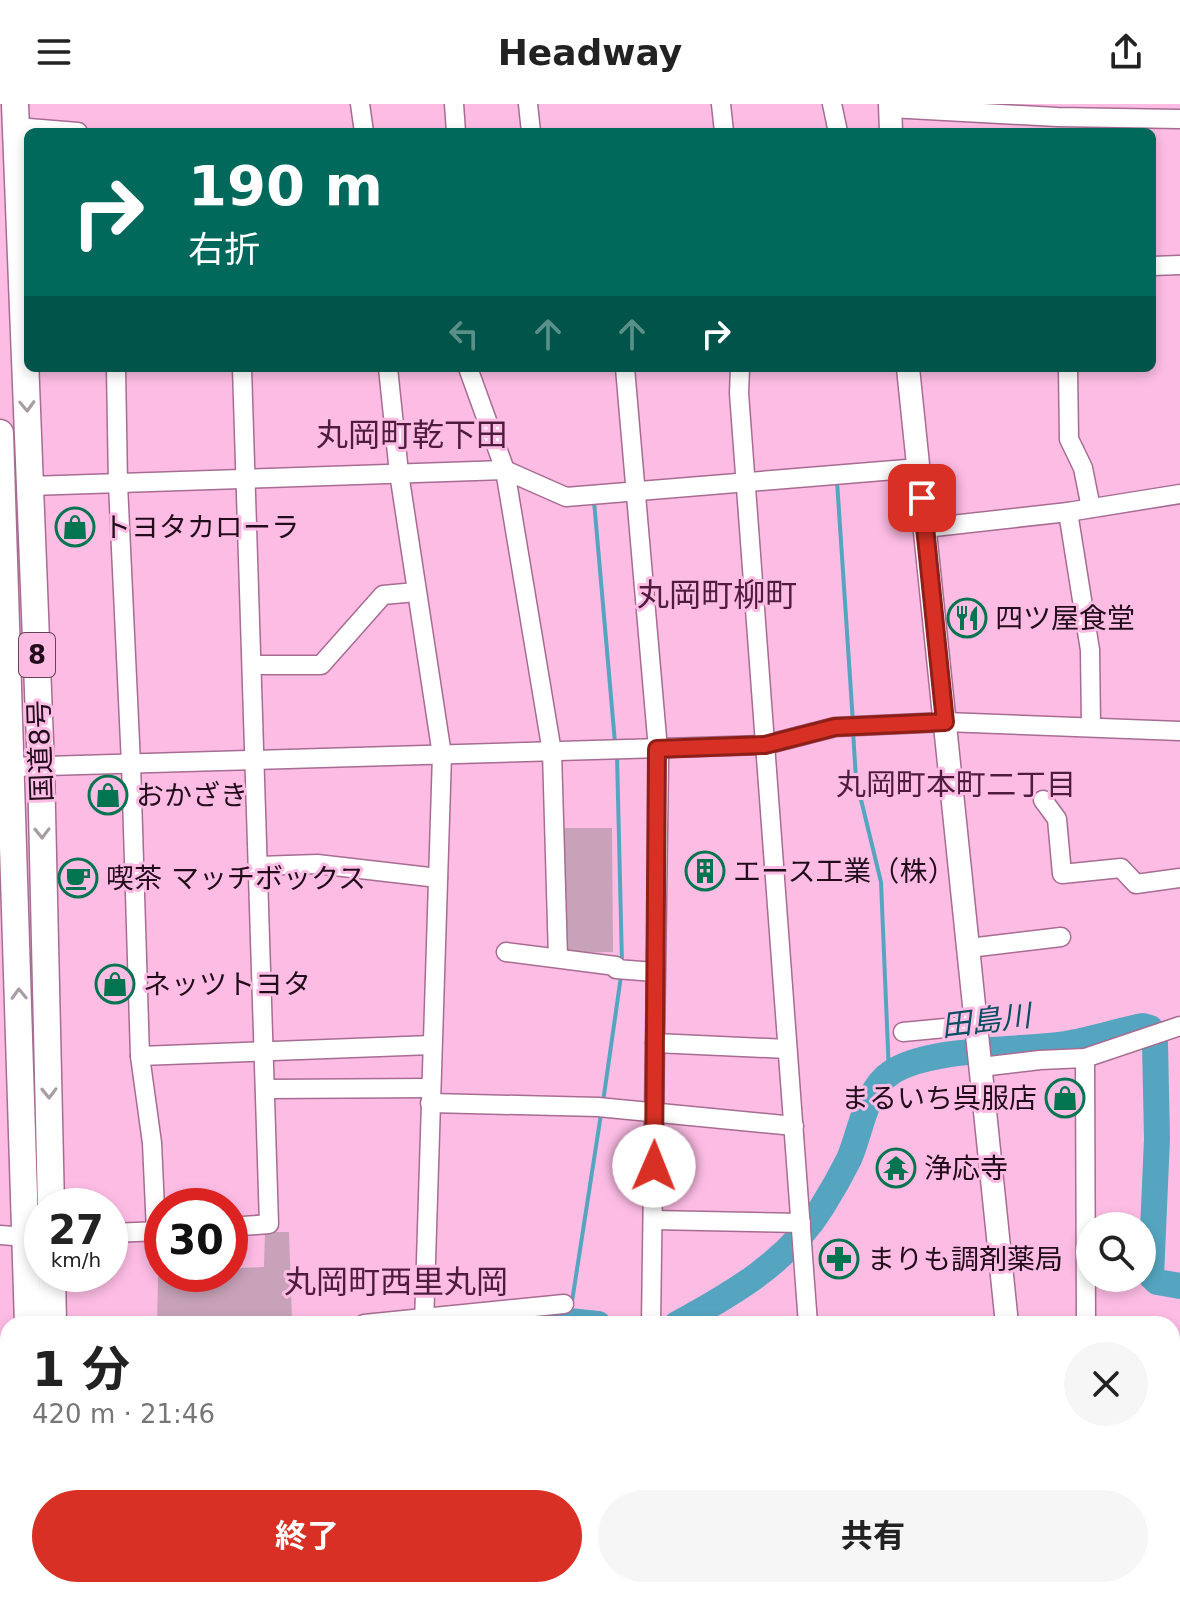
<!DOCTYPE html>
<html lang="ja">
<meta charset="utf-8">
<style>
body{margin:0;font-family:"DejaVu Sans","Noto Sans JP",sans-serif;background:#f6f6f6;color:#222;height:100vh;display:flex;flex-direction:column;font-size:30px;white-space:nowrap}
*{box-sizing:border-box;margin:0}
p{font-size:26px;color:#767676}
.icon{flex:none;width:44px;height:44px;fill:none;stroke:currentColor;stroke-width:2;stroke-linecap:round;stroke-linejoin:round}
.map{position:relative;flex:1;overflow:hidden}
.drawer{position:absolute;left:0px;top:1212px;width:1180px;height:282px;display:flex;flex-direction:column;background:#fff;border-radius:24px 24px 0 0;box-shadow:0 4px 12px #0003}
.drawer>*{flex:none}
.top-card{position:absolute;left:24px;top:24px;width:1132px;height:244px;border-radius:12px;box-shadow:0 4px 12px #0003;background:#00695c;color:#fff;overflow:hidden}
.tools{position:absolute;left:1076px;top:1108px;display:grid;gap:16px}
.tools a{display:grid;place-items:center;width:80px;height:80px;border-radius:50%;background:#fff;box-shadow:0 4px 12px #0003;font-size:40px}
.speed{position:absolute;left:24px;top:1084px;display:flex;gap:16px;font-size:40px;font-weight:700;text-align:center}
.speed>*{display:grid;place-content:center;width:104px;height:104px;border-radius:50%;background:#fff;box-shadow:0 4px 12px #0003;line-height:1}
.speed small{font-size:20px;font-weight:400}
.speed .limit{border:12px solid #d22;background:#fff;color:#111}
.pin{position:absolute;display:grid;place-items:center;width:68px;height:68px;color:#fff;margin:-34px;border-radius:16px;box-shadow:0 4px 12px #0006}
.me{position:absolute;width:88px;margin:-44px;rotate:1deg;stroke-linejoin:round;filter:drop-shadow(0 0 6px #0008)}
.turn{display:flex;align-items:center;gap:28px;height:168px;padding:0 32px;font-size:36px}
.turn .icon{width:104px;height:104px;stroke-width:2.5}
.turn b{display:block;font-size:56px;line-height:68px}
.lanes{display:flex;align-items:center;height:76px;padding:0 32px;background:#0003;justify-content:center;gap:40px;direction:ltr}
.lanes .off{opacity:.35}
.round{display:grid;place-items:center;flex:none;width:84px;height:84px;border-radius:42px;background:#f6f6f6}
.head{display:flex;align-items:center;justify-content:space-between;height:136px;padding:0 32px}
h1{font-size:48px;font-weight:700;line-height:60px}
.primary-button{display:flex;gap:16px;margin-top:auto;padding:16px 32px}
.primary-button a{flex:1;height:92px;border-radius:48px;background:#d93025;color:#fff;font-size:32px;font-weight:700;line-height:92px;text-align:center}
.primary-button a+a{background:#f6f6f6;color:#222}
header{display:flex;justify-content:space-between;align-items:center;height:104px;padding:0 32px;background:#fff;font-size:36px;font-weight:700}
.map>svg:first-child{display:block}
.green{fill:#c8a2b8}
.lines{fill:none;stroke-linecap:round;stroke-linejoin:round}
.stream{stroke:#55a5c0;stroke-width:4}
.river{stroke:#55a5c0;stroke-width:26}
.minor-casing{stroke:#a76c91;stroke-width:21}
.major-casing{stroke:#a76c91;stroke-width:25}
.highway-casing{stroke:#a76c91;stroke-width:29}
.minor{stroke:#fff;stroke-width:18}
.major{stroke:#fff;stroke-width:22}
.highway{stroke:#fff;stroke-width:26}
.oneway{stroke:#a79ea4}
.route-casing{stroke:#8d1f18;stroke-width:20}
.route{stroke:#d93025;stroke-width:14}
.labels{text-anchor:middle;stroke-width:6;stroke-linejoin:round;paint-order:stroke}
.shield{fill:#fdbce4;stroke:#644157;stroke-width:2}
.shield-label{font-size:26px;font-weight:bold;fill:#220c1b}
.poi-label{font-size:28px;fill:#220c1b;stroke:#fdbce4;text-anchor:start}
.street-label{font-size:28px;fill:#220c1b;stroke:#fdbce4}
.neighbourhood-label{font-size:30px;fill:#4f1c3e;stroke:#fdbce4}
.water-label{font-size:30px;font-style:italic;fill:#074e61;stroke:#fdbce4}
.quarter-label{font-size:32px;fill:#4f1c3e;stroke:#fdbce4}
</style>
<header><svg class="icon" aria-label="menu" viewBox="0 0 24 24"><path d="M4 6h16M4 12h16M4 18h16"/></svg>Headway<svg class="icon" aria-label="share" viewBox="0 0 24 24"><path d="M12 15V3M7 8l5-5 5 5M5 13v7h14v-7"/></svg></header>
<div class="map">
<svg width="1180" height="1493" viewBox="0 0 1180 1493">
<rect width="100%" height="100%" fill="#fdbce4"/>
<g class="green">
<path d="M562 724H612L613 848 566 849Z"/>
<path d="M265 1128H289L292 1215 157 1220 159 1134H162V1170H230V1129H238L239 1164 264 1163Z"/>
<path d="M616 1486H675L678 1493H613Z"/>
</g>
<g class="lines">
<g class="stream">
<path d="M837 377 853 619"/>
<path d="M594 397 615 639"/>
<path d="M853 627 856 675 881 778 889 970"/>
<path d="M617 652 622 859"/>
<path d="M603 998 621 872"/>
<path d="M569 1217 601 1010"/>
<path d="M857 1493V1486"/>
</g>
<g class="river">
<path d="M540 1220 569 1217 598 1220"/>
<path d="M677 1220C732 1190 788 1158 822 1103 832 1087 841 1071 849 1055 861 1028 865 985 892 968 931 943 1018 947 1065 940 1091 936 1117 927 1143 922L1150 924 1155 939 1157 1035 1151 1172 1157 1178 1180 1182"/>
<path d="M0 1278H8"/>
</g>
<g class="minor-casing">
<g id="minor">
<path d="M360 0 364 28"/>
<path d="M454 0 456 28"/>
<path d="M528 0 531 28"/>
<path d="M721 0 724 28"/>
<path d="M832 0 838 28"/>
<path d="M890 4 1057 13 1180 15"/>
<path d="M16 23 78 28"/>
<path d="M1152 162 1180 161"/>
<path d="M116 264 118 380 131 660 140 952 152 1039 156 1127"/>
<path d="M388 264 399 369 442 651 424 1220"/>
<path d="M468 264 505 366 552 648 558 854"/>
<path d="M625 264 659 657 651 1220"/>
<path d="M740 264 739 289 808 1220"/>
<path d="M1068 264 1069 335 1083 364 1091 404"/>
<path d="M30 382 505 366 566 393 919 364"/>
<path d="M1068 408 1090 546 1091 622"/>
<path d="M925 424 1068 408 1180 390"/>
<path d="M252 561H321L383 491 416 488"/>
<path d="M12 663 765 641 835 623 945 618 1180 627"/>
<path d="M1043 696 1057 715 1062 770 1121 764 1136 780 1180 774"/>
<path d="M259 762 317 760 438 774"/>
<path d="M969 844 1061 833"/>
<path d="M506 848 616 862V865L655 868"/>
<path d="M903 928 977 921"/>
<path d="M655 939 787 945"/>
<path d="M140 952 432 941"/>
<path d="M1085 954 1086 1220"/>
<path d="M981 963 1040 956 1085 954 1180 922"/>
<path d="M265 985 431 984"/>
<path d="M430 999 598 1003 794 1022"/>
<path d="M653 1116 801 1119"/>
<path d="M230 1123 269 1120 242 264"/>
<path d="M110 1129 162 1127"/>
<path d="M0 1131 26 1133"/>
<path d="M364 1220 564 1200"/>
<path d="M1172 1249 1180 1248"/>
<path d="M0 1349 8 1350"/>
<path d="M1172 1374 1180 1437"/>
<path d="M156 1486 157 1493"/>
<path d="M712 1486 715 1493"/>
<path d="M403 1493 404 1486"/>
</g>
</g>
<g class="major-casing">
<g id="major">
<path d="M890 0 891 28"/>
<path d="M908 264 1007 1220"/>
<path d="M1035 1486 1036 1493"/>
</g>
</g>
<g class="highway-casing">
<g id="highway">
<path d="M15 0 41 663 51 1102"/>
<path d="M0 329 28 1220"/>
<path d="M52 1170 53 1220"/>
<path d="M35 1486V1493"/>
<path d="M62 1486 63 1493"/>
</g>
</g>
<use href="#minor" class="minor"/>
<use href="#major" class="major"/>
<use href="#highway" class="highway"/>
</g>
<defs><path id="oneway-chevron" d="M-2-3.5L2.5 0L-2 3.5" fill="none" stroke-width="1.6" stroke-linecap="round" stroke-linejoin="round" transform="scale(2)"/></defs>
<g class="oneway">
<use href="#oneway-chevron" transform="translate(27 302) rotate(88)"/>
<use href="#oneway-chevron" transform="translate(42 729) rotate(89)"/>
<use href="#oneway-chevron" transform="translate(19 890) rotate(-92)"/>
<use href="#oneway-chevron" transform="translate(49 989) rotate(89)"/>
</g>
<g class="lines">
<g class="route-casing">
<path id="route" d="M654 1062 657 645 765 641 835 623 945 618 922 394"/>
</g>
<use href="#route" class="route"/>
</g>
<defs>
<g id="shop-ring" transform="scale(2)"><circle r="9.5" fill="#fdbce4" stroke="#02744f" stroke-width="1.5"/><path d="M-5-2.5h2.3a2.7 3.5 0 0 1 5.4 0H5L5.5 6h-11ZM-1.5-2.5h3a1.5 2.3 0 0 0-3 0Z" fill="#02744f"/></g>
<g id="restaurant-ring" transform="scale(2)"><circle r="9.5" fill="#fdbce4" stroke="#02744f" stroke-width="1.5"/><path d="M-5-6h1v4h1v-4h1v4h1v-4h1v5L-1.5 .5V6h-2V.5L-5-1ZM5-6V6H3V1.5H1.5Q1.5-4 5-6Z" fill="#02744f"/></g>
<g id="building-ring" transform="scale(2)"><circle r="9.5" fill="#fdbce4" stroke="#02744f" stroke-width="1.5"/><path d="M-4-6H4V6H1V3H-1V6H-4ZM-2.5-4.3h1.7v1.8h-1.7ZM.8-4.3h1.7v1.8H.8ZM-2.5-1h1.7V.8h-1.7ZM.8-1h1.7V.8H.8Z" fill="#02744f"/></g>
<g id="cafe-ring" transform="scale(2)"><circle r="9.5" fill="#fdbce4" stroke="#02744f" stroke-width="1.5"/><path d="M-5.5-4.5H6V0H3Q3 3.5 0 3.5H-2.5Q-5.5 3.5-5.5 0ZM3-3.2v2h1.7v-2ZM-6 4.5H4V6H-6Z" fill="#02744f"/></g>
<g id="temple-ring" transform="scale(2)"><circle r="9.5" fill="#fdbce4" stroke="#02744f" stroke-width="1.5"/><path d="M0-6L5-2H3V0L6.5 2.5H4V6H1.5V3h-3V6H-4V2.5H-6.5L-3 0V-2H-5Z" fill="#02744f"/></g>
<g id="pharmacy-ring" transform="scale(2)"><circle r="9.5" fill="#fdbce4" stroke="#02744f" stroke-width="1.5"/><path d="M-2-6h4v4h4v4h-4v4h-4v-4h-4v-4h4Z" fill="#02744f"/></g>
</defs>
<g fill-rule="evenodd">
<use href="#shop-ring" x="75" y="423"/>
<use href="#restaurant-ring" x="967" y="514"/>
<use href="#shop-ring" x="108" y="691"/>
<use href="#building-ring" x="705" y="767"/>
<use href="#cafe-ring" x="78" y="774"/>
<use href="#shop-ring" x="115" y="880"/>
<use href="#shop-ring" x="1065" y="994"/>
<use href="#temple-ring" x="896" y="1064"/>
<use href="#pharmacy-ring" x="839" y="1155"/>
</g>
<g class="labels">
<rect class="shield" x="19" y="529" width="36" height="44" rx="6"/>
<g class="shield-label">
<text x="37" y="560">8</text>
</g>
<g class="poi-label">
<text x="103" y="433">トヨタカローラ</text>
<text x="995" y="524">四ツ屋食堂</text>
<text x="136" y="701">おかざき</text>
<text x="733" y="777">エース工業（株）</text>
<text x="106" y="784">喫茶 マッチボックス</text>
<text x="143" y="890">ネッツトヨタ</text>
<text x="1037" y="1004" text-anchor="end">まるいち呉服店</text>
<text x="924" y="1074">浄応寺</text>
<text x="867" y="1165">まりも調剤薬局</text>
</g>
<g class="street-label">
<text transform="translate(40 647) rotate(-92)" y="10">国道8号</text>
</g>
<g class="neighbourhood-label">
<text x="956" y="691">丸岡町本町二丁目</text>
</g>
<g class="water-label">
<text transform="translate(986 917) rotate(-7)" y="10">田島川</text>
</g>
<g class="quarter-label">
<text x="412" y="342">丸岡町乾下田</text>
<text x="717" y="502">丸岡町柳町</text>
<text x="396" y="1189">丸岡町西里丸岡</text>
</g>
</g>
</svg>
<div class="tools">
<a><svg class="icon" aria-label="search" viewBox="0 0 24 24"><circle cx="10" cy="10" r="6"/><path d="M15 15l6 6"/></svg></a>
</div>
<div class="speed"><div>27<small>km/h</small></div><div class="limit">30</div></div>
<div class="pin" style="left:922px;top:394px;background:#d93025"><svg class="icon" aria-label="arrive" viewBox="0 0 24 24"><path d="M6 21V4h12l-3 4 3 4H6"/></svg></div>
<svg class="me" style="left:654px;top:1062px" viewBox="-20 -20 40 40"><circle r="19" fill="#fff"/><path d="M0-13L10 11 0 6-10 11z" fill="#d93025"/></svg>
<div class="top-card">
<div class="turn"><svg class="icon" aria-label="right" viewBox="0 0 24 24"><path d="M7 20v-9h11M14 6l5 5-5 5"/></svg><div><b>190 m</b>右折</div></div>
<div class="lanes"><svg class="icon off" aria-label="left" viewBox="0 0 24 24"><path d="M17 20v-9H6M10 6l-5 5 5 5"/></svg><svg class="icon off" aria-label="ahead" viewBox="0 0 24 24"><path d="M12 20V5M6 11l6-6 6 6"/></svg><svg class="icon off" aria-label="ahead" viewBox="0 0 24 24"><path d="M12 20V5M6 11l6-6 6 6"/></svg><svg class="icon" aria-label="right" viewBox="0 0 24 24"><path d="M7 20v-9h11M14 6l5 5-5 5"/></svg></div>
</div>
<section class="drawer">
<div class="head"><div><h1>1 分</h1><p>420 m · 21:46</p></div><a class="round"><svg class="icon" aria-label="close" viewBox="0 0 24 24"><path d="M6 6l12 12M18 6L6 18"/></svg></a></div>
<div class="primary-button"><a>終了</a><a>共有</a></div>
</section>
</div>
